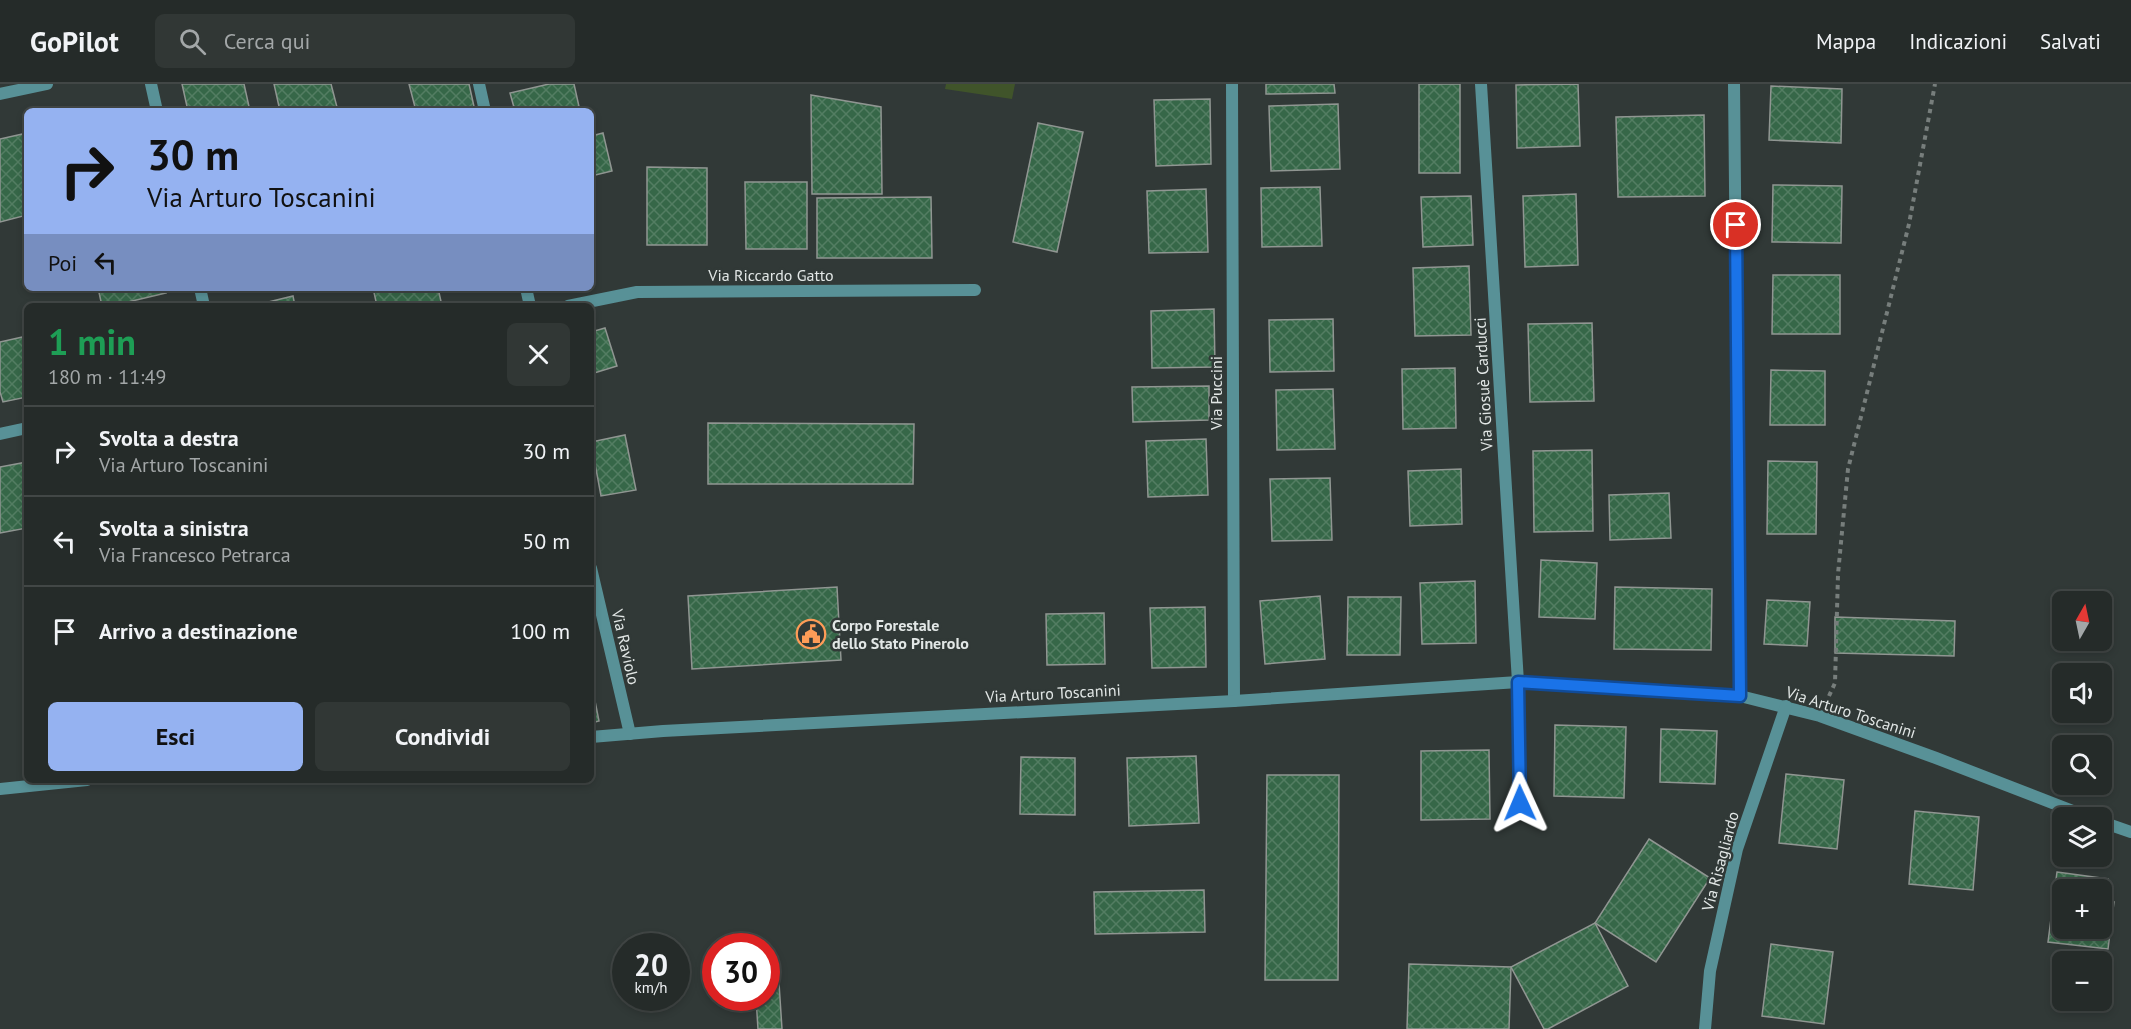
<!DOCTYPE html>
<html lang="it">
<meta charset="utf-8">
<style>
body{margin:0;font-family:"PT Sans",sans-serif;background:#313735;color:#f1f3f6;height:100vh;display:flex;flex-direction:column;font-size:22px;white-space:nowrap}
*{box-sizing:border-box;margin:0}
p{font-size:20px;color:#a3a7a8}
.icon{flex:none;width:33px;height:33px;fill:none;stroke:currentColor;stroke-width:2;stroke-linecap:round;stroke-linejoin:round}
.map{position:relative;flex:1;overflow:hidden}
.details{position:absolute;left:24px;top:219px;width:570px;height:480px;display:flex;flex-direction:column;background:#252b29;border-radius:9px;box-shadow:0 3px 9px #0003,0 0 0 2px #424746}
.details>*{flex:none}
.banner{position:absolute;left:24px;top:24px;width:570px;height:183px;border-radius:9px;box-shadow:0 3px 9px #0003,0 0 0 2px #424746;background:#95b2f1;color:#111;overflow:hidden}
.needle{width:39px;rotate:9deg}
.fabs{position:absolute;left:2052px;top:507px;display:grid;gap:12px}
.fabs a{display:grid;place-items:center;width:60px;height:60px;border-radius:9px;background:#252b29;box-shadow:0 3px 9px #0003,0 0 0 2px #424746;font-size:30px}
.speed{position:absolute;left:612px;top:849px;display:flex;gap:12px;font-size:30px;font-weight:700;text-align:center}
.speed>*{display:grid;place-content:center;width:78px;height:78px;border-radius:50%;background:#252b29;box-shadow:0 3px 9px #0003,0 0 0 2px #424746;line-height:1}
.speed small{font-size:15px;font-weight:400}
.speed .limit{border:9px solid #d22;background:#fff;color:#111}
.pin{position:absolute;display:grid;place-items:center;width:51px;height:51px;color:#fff;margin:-26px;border:3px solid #fff;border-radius:50%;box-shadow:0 2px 6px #0007}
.me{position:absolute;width:66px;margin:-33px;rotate:359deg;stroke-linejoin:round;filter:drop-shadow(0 0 4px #0008)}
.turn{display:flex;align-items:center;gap:21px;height:126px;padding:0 24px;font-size:27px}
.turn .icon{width:78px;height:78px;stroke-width:2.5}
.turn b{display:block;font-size:42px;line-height:51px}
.then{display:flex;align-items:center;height:57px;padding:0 24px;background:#0003;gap:12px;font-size:22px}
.round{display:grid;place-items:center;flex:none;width:63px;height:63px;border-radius:9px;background:#313735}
.summary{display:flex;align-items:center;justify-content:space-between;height:102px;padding:0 24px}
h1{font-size:36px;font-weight:600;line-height:45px;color:#1e9e55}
.cta{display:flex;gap:12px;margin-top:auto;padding:12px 24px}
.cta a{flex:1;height:69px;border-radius:9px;background:#95b2f1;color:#111;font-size:24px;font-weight:600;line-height:69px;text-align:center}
.cta a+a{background:#313735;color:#f1f3f6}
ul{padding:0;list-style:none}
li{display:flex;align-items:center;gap:18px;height:90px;padding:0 24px;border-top:2px solid #424746}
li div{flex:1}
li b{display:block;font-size:22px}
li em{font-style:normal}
header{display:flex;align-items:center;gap:36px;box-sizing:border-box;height:84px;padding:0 30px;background:#252b29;border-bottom:2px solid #424746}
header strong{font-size:28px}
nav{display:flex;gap:33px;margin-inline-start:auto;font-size:21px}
.search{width:420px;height:54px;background:#313735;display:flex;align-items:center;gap:15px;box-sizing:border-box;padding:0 21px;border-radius:9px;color:#a3a7a8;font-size:22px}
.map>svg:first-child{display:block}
.grass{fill:#40542a}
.building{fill:url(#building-cross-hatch);stroke:#909692;stroke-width:1.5;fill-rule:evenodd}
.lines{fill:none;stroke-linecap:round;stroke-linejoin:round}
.path{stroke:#777e7c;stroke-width:4;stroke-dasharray:4.5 4.5;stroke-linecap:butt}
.street{stroke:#589197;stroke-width:12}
.route-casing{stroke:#114b97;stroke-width:15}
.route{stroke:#1a73e8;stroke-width:10}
.labels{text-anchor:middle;stroke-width:5;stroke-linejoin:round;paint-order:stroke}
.street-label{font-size:16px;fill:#e2e7e6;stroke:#313937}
.poi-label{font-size:16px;font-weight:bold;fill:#e2e7e6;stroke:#313937;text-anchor:start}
</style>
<header>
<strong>GoPilot</strong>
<div class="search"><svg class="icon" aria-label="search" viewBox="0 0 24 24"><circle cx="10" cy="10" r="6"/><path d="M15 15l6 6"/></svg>Cerca qui</div>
<nav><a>Mappa</a><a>Indicazioni</a><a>Salvati</a></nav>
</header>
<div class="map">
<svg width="2131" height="945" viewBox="0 0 2131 945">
<defs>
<pattern id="building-cross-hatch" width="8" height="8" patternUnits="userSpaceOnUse" patternTransform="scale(1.5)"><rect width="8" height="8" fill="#366748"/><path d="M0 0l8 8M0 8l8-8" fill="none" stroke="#537d62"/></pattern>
</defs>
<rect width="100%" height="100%" fill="#313937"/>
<path class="grass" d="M946 0H1015L1012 15 945 5Z"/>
<g class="building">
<path d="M182 0H244L250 27H188Z"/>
<path d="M274 0H331L338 27H280Z"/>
<path d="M409 0H469L475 27H416Z"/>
<path d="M549 0H574L580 27H515L510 9Z"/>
<path d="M1266 0H1334L1335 9 1266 10Z"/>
<rect x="1419" y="0" width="41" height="89"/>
<path d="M1578 0 1580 62 1517 64 1516 1Z"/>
<path d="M1771 2 1842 5 1841 59 1769 56Z"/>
<path d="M811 11 881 23 882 110H812Z"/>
<path d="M1210 15 1211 80 1156 82 1154 16Z"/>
<path d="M1338 20 1340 85 1271 87 1269 22Z"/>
<path d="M1704 31 1705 112 1618 113 1616 33Z"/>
<path d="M1038 39 1083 48 1057 168 1013 158Z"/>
<path d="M27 49V131L0 138V55Z"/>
<path d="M603 49 612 87 591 92V52Z"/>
<path d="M647 83 707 84V161H647Z"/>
<path d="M745 98H807V165H746Z"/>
<path d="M1773 101 1842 102 1841 159 1772 158Z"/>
<path d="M1320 103 1322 162 1262 163 1261 104Z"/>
<path d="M1206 105 1208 168 1149 169 1147 107Z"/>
<path d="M1576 110 1578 181 1525 183 1523 112Z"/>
<path d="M1471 112 1473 161 1423 163 1421 113Z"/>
<path d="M931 113 932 174H817V114Z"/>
<path d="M1469 182 1471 251 1415 252 1413 184Z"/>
<path d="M1773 191H1840V250H1772Z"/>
<path d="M98 204H164L166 209 111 222H102Z"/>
<path d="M373 204H438L442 222H377Z"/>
<path d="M293 212 295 222H252Z"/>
<path d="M1214 225 1215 283 1152 284 1151 227Z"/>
<path d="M1333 235 1334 287 1270 288 1269 236Z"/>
<path d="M1592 239 1594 317 1530 318 1528 240Z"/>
<path d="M605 244 617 282 591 290V248Z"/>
<path d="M27 252V313L3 318 0 308V258Z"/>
<path d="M1455 284 1456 344 1403 345 1402 285Z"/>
<path d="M1771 286 1825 287V341H1770Z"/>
<path d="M1209 302V336L1133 338 1132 303Z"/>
<path d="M1333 305 1335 365 1277 366 1276 306Z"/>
<path d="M708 339 914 340 913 400H708Z"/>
<path d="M625 351 636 406 601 412 591 358Z"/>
<path d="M1206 355 1208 411 1148 413 1146 357Z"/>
<path d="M1592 366 1593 447 1534 448 1533 367Z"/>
<path d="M1768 377 1817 378 1816 450H1767Z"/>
<path d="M27 378V444L0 449V383Z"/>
<path d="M1461 385 1462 440 1410 442 1408 387Z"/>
<path d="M1330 394 1332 456 1272 457 1270 395Z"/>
<path d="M1669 409 1671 454 1610 456 1609 411Z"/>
<path d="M1541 476 1597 479 1595 535 1539 533Z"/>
<path d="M1475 497 1476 559 1422 560 1420 499Z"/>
<path d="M837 503 841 576 692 585 688 512Z"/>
<path d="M1615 503 1712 505 1711 566 1614 565Z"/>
<path d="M1320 512 1325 575 1265 580 1260 517Z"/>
<path d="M1348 513H1401L1400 571H1347Z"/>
<path d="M1767 516 1810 518 1807 562 1764 560Z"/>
<path d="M1205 523 1206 583 1152 584 1150 524Z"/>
<path d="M1104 529 1105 580 1047 581 1046 530Z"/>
<path d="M1835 533 1955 537 1954 572 1835 569Z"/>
<path d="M591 597 599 637 591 639Z"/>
<path d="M1555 641 1626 643 1624 714 1554 712Z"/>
<path d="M1661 645 1717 647 1715 700 1660 698Z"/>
<path d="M1489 666 1490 735 1421 736V667Z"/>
<path d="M1196 672 1199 739 1129 742 1127 674Z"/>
<path d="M1021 673 1075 674V731L1020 730Z"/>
<path d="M1786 690 1844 696 1837 765 1779 759Z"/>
<path d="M1267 691H1339L1338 896H1265Z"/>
<path d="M1915 727 1979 733 1973 806 1909 800Z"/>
<path d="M1649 755 1710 794 1656 878 1595 839Z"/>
<path d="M2057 788 2108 795 2106 817 2114 818 2108 865 2048 858ZM2062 806H2102V844H2062Z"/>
<path d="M1204 806 1205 848 1095 850 1094 808Z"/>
<path d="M1595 839 1628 902 1548 945H1544L1511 883Z"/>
<path d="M1771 860 1833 868 1824 940 1762 932Z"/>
<path d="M1409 880 1511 883 1509 945H1407Z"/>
<path d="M779 899 782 945H758L756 914H766V900Z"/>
</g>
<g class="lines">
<path class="path" d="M1829 612 1835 599 1838 490 1848 385 1909 140 1935 0"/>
<g class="street">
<path d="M151 0 157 27"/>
<path d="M479 0 485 27"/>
<path d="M1232 0 1234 617"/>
<path d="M1481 0 1518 598 1520 719"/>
<path d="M1734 0 1740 612"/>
<path d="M0 10 47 0"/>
<path d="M200 204 204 222"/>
<path d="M526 204 530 222"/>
<path d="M568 222 637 208 975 206"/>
<path d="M0 350 27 344"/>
<path d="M591 484 630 650"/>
<path d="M591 653 663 647 1234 617 1518 598 1740 612 1820 632 1936 674 2091 734"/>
<path d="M0 705 87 696"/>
<path d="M2102 738 2131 748"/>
<path d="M1705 945 1710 887 1737 765 1786 622"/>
</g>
</g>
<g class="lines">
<g class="route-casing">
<path id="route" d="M1520 719 1518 598 1740 612 1736 141"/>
</g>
<use href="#route" class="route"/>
</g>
<defs>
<g id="civic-ring" transform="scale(1.5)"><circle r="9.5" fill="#313937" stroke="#fe9c57" stroke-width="1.5"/><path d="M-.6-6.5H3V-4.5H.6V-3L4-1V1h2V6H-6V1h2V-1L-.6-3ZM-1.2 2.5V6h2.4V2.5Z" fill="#fe9c57"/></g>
</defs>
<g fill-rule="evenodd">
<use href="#civic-ring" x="811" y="550"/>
</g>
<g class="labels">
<g class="street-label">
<text x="771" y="197">Via Riccardo Gatto</text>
<text transform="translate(1483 300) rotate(-93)" y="6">Via Giosuè Carducci</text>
<text transform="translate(1216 309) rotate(-90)" y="6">Via Puccini</text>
<text transform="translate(626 563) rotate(77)" y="6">Via Raviolo</text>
<text transform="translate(1053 609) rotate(-3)" y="6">Via Arturo Toscanini</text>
<text transform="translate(1851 628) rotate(18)" y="6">Via Arturo Toscanini</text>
<text transform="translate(1720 777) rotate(-75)" y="6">Via Risagliardo</text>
</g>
<g class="poi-label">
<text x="832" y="547">Corpo Forestale<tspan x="832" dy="18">dello Stato Pinerolo</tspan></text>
</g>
</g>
</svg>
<div class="fabs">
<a><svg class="needle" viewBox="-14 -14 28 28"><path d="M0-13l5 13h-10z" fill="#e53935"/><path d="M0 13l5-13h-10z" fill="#a3a7a8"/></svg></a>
<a><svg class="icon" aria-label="sound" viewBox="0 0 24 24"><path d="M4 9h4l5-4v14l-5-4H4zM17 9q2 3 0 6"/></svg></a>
<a><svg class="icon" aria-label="search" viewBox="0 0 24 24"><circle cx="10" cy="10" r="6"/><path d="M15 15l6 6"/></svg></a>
<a><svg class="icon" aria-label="layers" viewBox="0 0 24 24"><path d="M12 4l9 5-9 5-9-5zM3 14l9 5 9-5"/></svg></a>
<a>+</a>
<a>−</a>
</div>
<div class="speed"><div>20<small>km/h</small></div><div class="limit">30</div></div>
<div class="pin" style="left:1736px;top:141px;background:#d93025"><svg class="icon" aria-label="arrive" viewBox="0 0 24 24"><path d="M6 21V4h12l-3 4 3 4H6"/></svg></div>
<svg class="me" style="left:1520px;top:719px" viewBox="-20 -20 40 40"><path d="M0-17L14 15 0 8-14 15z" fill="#1a73e8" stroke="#fff" stroke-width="4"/></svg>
<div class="banner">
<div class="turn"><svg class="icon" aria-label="right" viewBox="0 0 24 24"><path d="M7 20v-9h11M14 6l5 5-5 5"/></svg><div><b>30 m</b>Via Arturo Toscanini</div></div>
<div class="then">Poi<svg class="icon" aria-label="left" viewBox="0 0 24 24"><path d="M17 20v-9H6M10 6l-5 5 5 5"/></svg></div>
</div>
<section class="details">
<div class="summary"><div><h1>1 min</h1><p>180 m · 11:49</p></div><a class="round"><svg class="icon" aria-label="close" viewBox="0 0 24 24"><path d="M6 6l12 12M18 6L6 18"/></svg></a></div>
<ul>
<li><svg class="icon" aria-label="right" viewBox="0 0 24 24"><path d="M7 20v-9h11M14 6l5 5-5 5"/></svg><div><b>Svolta a destra</b><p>Via Arturo Toscanini</p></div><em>30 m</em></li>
<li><svg class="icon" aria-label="left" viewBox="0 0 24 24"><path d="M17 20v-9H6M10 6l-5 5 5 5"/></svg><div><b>Svolta a sinistra</b><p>Via Francesco Petrarca</p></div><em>50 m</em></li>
<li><svg class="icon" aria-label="arrive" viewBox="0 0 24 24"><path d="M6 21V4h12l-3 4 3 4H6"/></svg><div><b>Arrivo a destinazione</b></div><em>100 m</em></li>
</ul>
<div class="cta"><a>Esci</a><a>Condividi</a></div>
</section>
</div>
